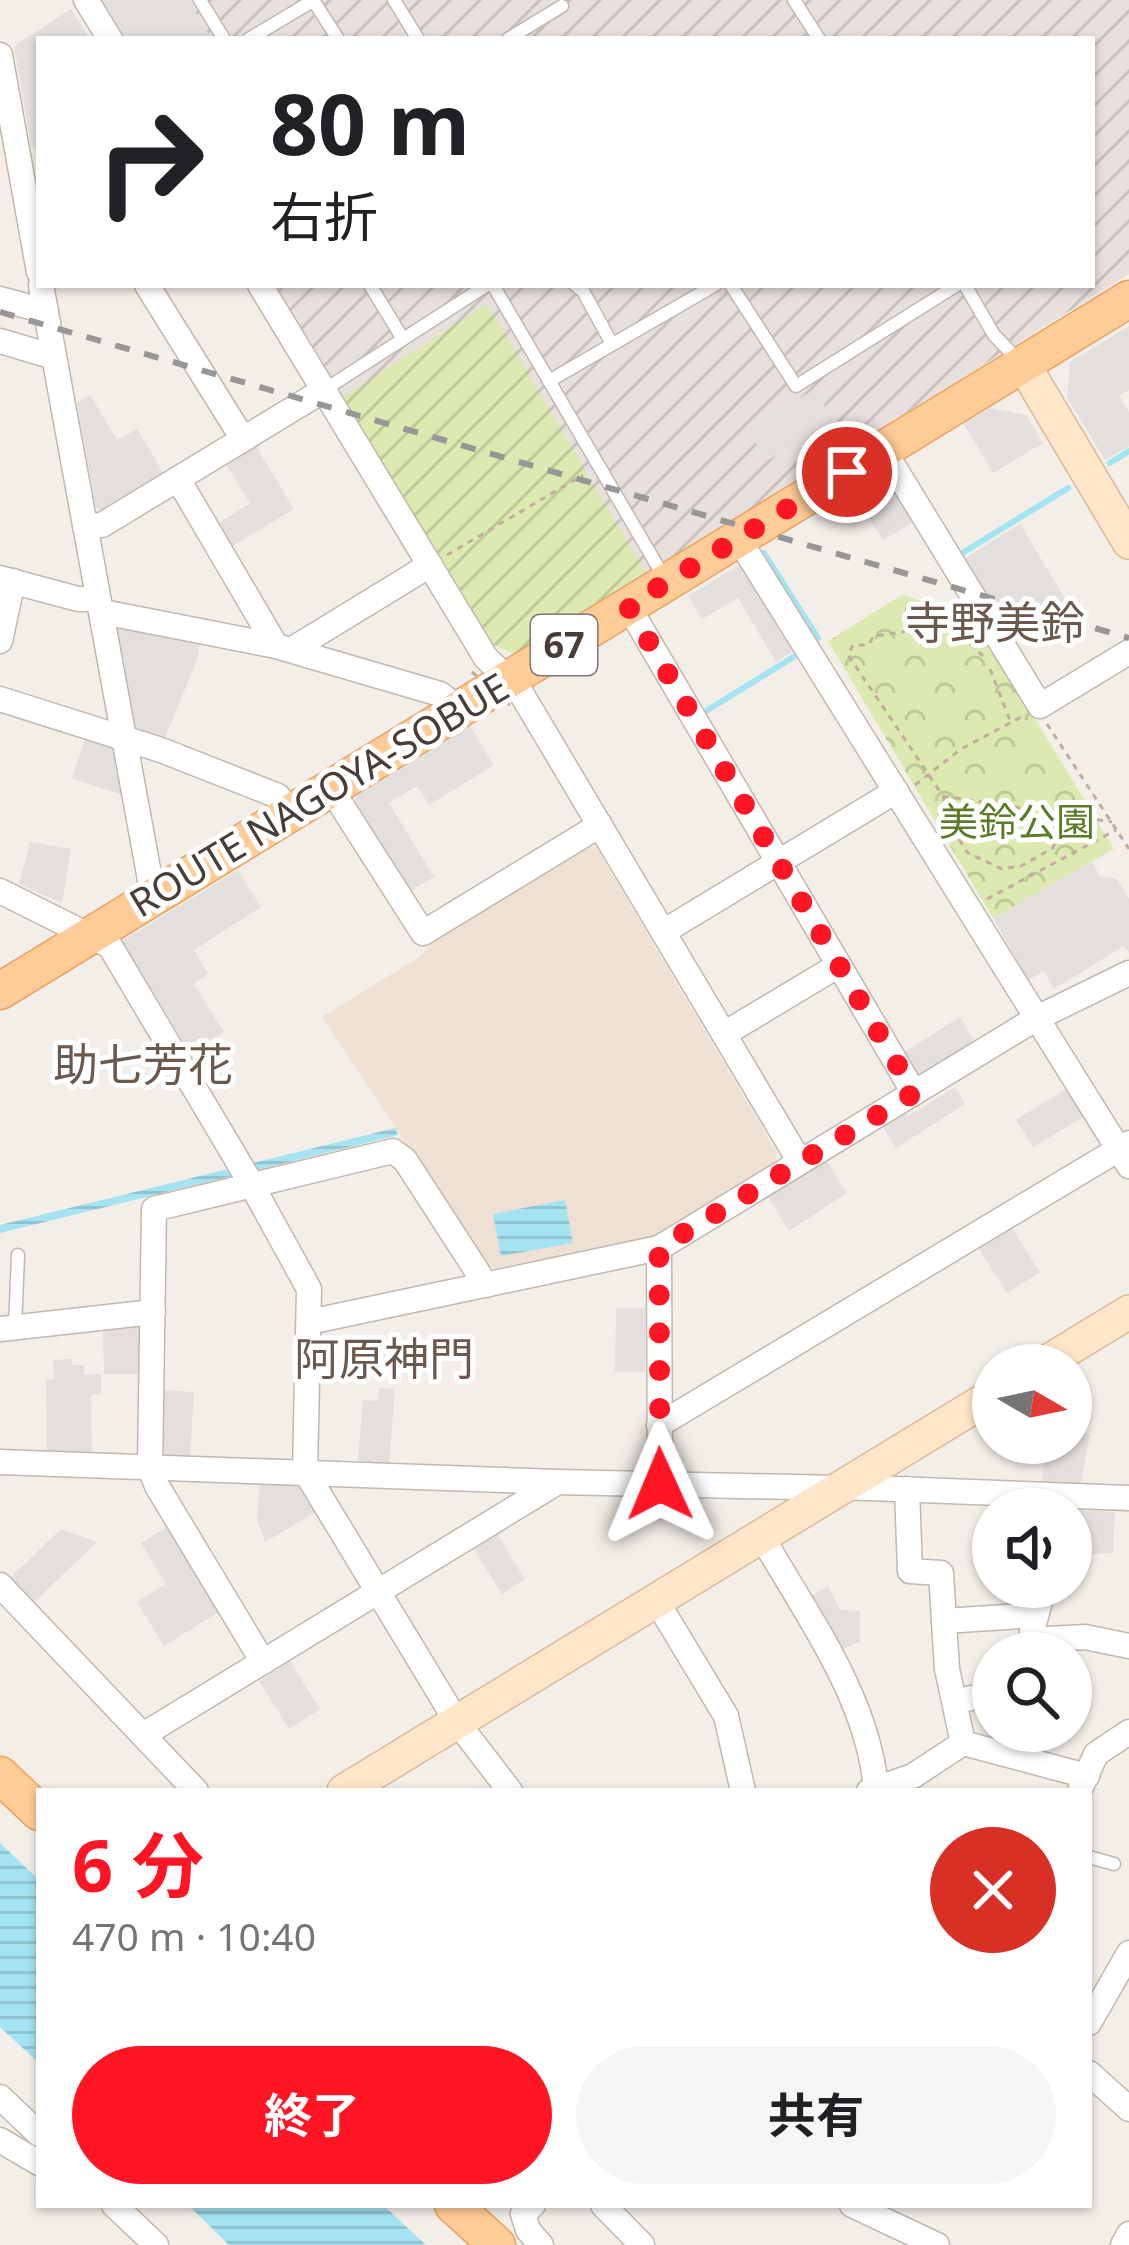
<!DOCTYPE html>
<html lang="ja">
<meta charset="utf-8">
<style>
body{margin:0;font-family:"Noto Sans","Noto Sans JP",sans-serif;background:#f6f6f6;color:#202124;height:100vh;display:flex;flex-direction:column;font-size:45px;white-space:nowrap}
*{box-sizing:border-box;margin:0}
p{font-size:39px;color:#757577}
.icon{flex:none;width:66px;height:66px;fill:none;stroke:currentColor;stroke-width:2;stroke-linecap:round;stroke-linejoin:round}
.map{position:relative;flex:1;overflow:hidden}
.drawer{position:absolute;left:36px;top:1788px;width:1056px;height:420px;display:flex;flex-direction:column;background:#fff;border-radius:0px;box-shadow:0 3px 9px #0004}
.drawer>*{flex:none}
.guide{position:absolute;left:36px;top:36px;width:1059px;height:252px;border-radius:0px;box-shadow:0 3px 9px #0004;background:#fff;color:#202124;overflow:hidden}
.needle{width:78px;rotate:99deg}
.fabs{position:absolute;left:972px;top:1344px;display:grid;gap:24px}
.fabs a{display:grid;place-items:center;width:120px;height:120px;border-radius:50%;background:#fff;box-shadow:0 3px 9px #0004;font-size:60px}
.pin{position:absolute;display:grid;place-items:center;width:102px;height:102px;color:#fff;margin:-51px;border:6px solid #fff;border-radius:50%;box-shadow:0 3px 12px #0007}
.me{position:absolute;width:132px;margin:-66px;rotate:359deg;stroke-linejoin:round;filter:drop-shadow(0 0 9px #0008)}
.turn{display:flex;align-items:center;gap:42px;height:252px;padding:0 36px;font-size:54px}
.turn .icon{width:156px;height:156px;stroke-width:2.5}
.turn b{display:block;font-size:84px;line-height:102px}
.round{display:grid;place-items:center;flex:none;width:126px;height:126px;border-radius:63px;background:#f6f6f6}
.headline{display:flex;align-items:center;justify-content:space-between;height:204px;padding:0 36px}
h1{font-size:72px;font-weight:700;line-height:90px;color:#fe1625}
.button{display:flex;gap:24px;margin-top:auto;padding:24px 36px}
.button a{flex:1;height:138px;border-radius:72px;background:#fe1625;color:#fff;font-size:48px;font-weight:700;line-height:138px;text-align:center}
.button a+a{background:#f6f6f6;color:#202124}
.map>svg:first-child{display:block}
.industrial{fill:url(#industrial-furrows)}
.education{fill:#eee0d2}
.park{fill:url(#park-crowns)}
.garden{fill:url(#garden-furrows)}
.parking{fill:#e3dfdd}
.water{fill:url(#water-rules)}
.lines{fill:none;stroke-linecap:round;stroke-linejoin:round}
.stream{stroke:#a4e3f2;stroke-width:6}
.lane-casing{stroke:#c3b7ad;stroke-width:15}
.street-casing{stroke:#c3b7ad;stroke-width:27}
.secondary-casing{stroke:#d8ba99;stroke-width:36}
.primary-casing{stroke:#e6a364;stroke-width:39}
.path{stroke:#c2ac9b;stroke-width:3;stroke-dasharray:6 6;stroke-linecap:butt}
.lane{stroke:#fff;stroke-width:12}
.street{stroke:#fff;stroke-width:24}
.secondary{stroke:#ffe6c8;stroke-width:33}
.primary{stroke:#ffcb97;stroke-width:36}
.rail{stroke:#979797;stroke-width:6;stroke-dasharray:15 15;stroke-linecap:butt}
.path-bridge{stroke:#c2ac9b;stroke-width:3;stroke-dasharray:6 6;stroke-linecap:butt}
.route{stroke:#fe1625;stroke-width:21;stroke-dasharray:0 37.8}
.labels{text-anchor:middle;stroke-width:10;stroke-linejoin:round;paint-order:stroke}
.shield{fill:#fff;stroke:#7f7773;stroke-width:3}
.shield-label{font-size:36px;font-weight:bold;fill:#483d37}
.street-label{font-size:39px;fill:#483d37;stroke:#fff}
.park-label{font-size:39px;fill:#5a7c28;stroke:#fff}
.quarter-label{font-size:45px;fill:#6b594d;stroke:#fff}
</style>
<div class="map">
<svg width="1129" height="2245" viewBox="0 0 1129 2245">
<defs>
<pattern id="industrial-furrows" width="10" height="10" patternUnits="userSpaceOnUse" patternTransform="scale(3)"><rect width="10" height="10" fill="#e7e0dd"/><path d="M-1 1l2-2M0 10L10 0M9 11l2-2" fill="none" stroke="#c8c1be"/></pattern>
<pattern id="park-crowns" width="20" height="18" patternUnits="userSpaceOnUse" patternTransform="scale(3)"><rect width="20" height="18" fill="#dce9b0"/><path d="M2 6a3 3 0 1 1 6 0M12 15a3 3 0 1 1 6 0" fill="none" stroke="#bec998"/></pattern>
<pattern id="garden-furrows" width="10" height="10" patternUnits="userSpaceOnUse" patternTransform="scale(3)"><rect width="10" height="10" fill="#dce9b0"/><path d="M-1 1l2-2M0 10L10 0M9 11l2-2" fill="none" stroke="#bec998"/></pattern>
<pattern id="water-rules" width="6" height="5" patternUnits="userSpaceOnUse" patternTransform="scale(3)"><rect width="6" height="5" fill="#a4e3f2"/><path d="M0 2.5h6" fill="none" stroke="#8fc4d0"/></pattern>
</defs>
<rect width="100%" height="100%" fill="#f4eee8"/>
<path class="industrial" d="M95 0H1129V274L516 655 492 644 270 285H1092V39H119Z"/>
<path class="education" d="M585 846 596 847 777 1153 774 1164 651 1239 495 1268 485 1263 322 1017 421 956 437 937Z"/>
<path class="park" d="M902 595 973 616 1114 849 993 918 828 641Z"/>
<path class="garden" d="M487 304 646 574 516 655 492 644 340 399Z"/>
<g class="parking">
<path d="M97 0H188L212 39H121Z"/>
<path d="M71 9 90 39H39L36 149 31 145 14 46Z"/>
<path d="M1129 326V390L1119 396 1129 412V446L1105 460 1067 397 1070 362Z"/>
<path d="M815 389 834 421 767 461 748 430Z"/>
<path d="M90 395 117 440 137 429 163 472 101 510 96 507 77 403Z"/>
<path d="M990 408 1026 415 1043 443 993 473 964 424Z"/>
<path d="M256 446 294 509 233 546 219 523 250 503 226 464Z"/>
<path d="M877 474 886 475 914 522 883 540 868 517 852 526 835 499Z"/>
<path d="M1020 524 1070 607 1015 641 965 558Z"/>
<path d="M739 565 746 566 796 649 776 662 738 598 702 619 688 596Z"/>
<path d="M114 625 201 637 197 660 162 745 134 730Z"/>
<path d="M469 724 494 765 429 805 417 786 389 803 434 877 409 892 355 804 356 794Z"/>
<path d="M85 739 116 748 124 795 72 779Z"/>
<path d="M30 842 71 849 62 903 19 884Z"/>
<path d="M1092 862 1100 876 1117 879 1129 899V953L1124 946 1054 989 1044 971 1028 980 993 918Z"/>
<path d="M238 870 261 907 194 950 208 974 194 984 224 1032 190 1052 122 941Z"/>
<path d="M960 1017 976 1043 924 1076 916 1074 903 1053Z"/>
<path d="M955 1087 965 1104 896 1148 883 1126 905 1112 908 1116Z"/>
<path d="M1066 1089 1083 1117 1033 1147 1016 1120Z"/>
<path d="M826 1160 847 1193 789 1231 768 1197Z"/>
<path d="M1012 1228 1040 1272 1007 1293 979 1249Z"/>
<path d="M616 1308H645V1372H615Z"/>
<path d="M134 1322 141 1329 140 1374H104L103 1328Z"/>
<path d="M71 1359 72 1365H84V1375L101 1374V1394L91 1395 92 1453 47 1452 46 1380 54 1379 53 1360Z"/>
<path d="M379 1388 395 1389 389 1464 358 1461 363 1400 378 1401Z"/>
<path d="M161 1390 194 1392 190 1457 166 1455 160 1450Z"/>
<path d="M1071 1430 1090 1434 1080 1487H1041L1046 1443H1071Z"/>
<path d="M260 1480 294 1481 304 1488 317 1511 265 1542 257 1519Z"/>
<path d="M1071 1510 1115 1512 1113 1553 1071 1555Z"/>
<path d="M170 1525 222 1610 164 1646 137 1602 166 1584 141 1543Z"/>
<path d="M61 1529 97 1542 32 1604 9 1579Z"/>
<path d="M497 1534 525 1579 502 1594 474 1549Z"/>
<path d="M828 1586 840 1610 860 1611V1642L836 1652 807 1599Z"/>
<path d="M290 1661 320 1709 289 1729 259 1681Z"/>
</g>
<g class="water">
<path d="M395 1128 398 1135 0 1233V1225Z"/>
<path d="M565 1200 573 1243 501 1256 493 1214Z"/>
<path d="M0 1843 39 1880V2063L0 2027Z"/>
<path d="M188 2205H383L426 2245H229Z"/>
</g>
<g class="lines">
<g class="stream">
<path d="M1110 463 1129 451"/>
<path d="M964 552 1068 488"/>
<path d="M764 553 818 638"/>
<path d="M706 711 795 656"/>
</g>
<g class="lane-casing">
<g id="lane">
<path d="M200 0 224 39"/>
<path d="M313 0 338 39"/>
<path d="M394 0 418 39"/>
<path d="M794 0 819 39"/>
<path d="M249 39 314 0"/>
<path d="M508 39 562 6"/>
<path d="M370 285 403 339"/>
<path d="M493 285 665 579"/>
<path d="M575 285 583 291 612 344"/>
<path d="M731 285 796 386 957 285"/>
<path d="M965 285 994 335 1017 359"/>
<path d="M549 381 715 285"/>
<path d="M324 390 487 285"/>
<path d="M15 1328 18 1255"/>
<path d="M1089 1857 1114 1864"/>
</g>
</g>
<g class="street-casing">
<g id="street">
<path d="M86 0 110 39"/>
<path d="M0 55 39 272"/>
<path d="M41 285 153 896"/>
<path d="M147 285 243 439"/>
<path d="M260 285 486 658 518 688 800 1162"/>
<path d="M0 299 46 311"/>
<path d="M0 341 54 357"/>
<path d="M883 449 1040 706 1129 652"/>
<path d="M178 479 276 646"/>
<path d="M85 526 102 525 324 390"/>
<path d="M738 538 1129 1166"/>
<path d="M0 578 78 599H96"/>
<path d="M628 606 914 1093"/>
<path d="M103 612 276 646 440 694 460 709"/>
<path d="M0 641 13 581"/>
<path d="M291 650 430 565"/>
<path d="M0 699 161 750 278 796 290 814"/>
<path d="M331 789 423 933 600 825"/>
<path d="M0 891 110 946 249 1180 309 1289 305 1471 457 1722 510 1791"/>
<path d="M663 932 896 791"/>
<path d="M724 1034 839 965"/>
<path d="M659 1248 660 1484"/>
<path d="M309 1322 659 1248 1037 1018 1129 973"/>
<path d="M0 1329 153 1312"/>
<path d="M659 1425 1129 1143"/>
<path d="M0 1462 557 1482 839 1488"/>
<path d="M843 1487 1129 1498"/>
<path d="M907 1489 910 1571 941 1573 947 1669 963 1743"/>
<path d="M762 1537C806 1614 870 1700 876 1791"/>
<path d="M0 1585 196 1791"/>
<path d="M656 1600 726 1716 743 1791"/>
<path d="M944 1621 1036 1615"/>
<path d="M1032 1631 1044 1587"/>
<path d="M1030 1640 1085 1637 1129 1646"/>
<path d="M263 1662 157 1486 150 1467 154 1209 393 1151 405 1160 486 1285"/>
<path d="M956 1701 993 1694"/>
<path d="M143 1735 556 1483"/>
<path d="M1081 1787 1096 1754 1129 1732"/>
<path d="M869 1791 913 1776 963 1743 1087 1776"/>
<path d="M1089 2023 1129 1953"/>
<path d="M1089 2073 1129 2109"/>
<path d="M0 2097 39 2134"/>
<path d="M0 2140 39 2163"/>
<path d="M114 2205 156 2245"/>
<path d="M533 2205 523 2214 528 2230 541 2245"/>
<path d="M603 2205 642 2245"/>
<path d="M852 2205 937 2245"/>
<path d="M1123 2245 1129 2234"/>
</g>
</g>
<g class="secondary-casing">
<g id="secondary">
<path d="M1023 364 1129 542"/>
<path d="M1042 1365 1129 1312"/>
<path d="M344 1791 993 1395"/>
</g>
</g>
<g class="primary-casing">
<g id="primary">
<path d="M0 991 1129 299"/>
<path d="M0 1775 39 1812"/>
<path d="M453 2205 497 2245"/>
</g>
</g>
<g class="path">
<path d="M447 555 583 475"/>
<path d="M983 656 943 617 928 616 903 632 874 636 868 645H853L848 655 943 796 950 826 968 853 1002 869 1021 866 1053 848 1067 815"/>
<path d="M990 669 1011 723"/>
<path d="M1047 724 1129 849"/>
<path d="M915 785 961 749 1023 716"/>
<path d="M943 796 1112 822"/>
<path d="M987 899 1116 830"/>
</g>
<use href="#lane" class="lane"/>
<use href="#street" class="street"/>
<use href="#secondary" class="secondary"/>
<use href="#primary" class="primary"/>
<path class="rail" d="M0 312 1129 638"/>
<path class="path-bridge" d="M472 672 510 705"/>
</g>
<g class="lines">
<path class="route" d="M660 1484 659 1248 914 1093 628 606 847 472"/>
</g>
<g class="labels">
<rect class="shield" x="531" y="615" width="66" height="60" rx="9"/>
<g class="shield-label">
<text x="564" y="658">67</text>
</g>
<g class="street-label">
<text transform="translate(319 795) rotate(-31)" y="14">ROUTE NAGOYA-SOBUE</text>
</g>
<g class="park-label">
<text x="1017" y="836">美鈴公園</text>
</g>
<g class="quarter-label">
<text x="995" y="639">寺野美鈴</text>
<text x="143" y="1081">助七芳花</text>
<text x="384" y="1375">阿原神門</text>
</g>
</g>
</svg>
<div class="fabs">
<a><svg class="needle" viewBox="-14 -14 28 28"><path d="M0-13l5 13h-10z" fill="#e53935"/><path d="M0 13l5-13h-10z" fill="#757577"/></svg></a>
<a><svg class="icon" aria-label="sound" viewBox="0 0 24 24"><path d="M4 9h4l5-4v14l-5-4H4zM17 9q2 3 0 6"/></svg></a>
<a><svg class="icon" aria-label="search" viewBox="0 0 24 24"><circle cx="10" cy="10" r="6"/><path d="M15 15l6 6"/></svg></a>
</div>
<div class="pin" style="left:847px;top:472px;background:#d93025"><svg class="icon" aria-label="arrive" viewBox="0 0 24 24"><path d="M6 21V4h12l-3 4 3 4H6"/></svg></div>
<svg class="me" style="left:660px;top:1484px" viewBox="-20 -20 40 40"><path d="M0-17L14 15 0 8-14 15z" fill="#fe1625" stroke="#fff" stroke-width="4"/></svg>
<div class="guide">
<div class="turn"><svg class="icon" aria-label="right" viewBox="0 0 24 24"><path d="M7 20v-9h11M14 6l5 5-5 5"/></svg><div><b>80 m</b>右折</div></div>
</div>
<section class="drawer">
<div class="headline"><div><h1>6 分</h1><p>470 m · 10:40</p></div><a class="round" style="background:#d93025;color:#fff"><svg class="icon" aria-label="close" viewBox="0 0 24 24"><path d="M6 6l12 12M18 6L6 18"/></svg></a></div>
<div class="button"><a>終了</a><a>共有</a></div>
</section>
</div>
